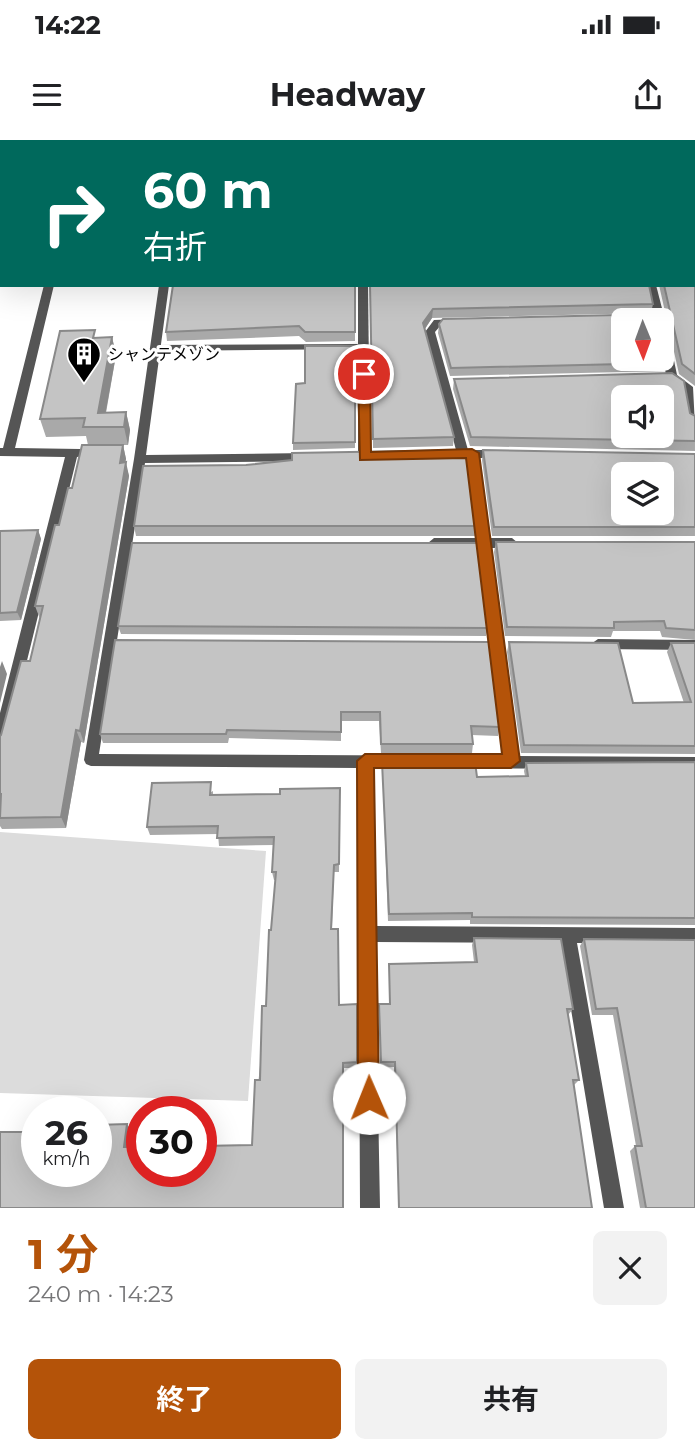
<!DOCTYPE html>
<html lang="ja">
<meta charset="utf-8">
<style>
body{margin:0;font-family:Montserrat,"Noto Sans JP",sans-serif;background:#f2f2f2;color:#202124;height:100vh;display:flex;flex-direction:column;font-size:26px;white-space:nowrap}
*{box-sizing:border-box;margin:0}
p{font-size:23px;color:#757577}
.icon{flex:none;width:38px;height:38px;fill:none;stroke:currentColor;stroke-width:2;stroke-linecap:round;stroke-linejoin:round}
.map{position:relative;height:1068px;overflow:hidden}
.drawer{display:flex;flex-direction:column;background:#fff;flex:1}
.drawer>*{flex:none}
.guide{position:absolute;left:0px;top:0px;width:696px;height:147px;box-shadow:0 7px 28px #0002;background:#00695c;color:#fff;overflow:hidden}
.needle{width:46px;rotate:179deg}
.buttons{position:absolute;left:611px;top:168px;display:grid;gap:14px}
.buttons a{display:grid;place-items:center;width:63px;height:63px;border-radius:10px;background:#fff;box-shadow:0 7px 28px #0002;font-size:35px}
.speed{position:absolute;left:21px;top:956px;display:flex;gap:14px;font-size:35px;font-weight:700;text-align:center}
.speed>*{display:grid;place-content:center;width:91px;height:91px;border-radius:50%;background:#fff;box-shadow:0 7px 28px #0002;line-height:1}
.speed small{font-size:18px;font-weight:400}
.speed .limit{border:10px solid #d22;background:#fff;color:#111}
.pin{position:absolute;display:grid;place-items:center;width:60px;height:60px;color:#fff;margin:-30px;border:4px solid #fff;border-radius:50%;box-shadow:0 2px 7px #0007}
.me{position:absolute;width:77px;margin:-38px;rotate:359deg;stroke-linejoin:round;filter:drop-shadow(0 0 5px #0008)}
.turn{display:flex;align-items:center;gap:24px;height:147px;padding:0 28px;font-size:32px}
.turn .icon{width:91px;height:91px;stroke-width:2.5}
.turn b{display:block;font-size:49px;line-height:60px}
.round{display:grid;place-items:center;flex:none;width:74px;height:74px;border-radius:10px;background:#f2f2f2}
.summary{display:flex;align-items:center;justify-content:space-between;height:119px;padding:0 28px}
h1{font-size:42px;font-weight:700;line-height:52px;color:#b45309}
.primary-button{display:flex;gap:14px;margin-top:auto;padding:14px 28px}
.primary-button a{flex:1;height:80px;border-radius:10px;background:#b45309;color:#fff;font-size:28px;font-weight:700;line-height:80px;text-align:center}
.primary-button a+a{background:#f2f2f2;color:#202124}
.status{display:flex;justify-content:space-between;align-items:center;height:49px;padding:0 35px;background:#fff;direction:ltr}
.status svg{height:19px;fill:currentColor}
header{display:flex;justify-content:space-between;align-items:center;height:91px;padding:0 28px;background:#fff;font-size:32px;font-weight:700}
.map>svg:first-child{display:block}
.green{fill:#dcdcdc}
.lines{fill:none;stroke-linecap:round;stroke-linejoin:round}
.path{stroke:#777;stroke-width:2.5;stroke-dasharray:1 2.5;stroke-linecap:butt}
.service{fill:#555;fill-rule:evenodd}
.minor{fill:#555;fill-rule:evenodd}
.wall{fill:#a9a9a9}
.shaded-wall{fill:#898989}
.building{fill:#c4c4c4;stroke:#898989;stroke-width:2;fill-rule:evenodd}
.route{fill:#b45309;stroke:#753606;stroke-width:2}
.labels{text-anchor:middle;stroke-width:6;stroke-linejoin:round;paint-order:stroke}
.far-poi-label{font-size:16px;fill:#000;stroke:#fff;text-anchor:start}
</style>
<div class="status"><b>14:22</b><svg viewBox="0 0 49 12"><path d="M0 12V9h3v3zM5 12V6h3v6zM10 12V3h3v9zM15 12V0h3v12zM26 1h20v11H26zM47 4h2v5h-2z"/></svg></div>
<header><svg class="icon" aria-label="menu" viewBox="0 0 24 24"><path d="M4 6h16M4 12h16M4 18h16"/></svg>Headway<svg class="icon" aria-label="share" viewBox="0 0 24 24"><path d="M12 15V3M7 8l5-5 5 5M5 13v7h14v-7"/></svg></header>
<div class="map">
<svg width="695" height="1068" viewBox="0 0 695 1068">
<rect width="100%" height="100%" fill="#fff"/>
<g class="green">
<path d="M363 0H616L617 2H363Z"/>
<path d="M0 692 266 711 248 961 0 953Z"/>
</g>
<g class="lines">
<g class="path">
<path d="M471 0 473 2"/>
<path d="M461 2 467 0"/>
</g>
<g class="service">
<path d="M363 204 367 205V209L155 211 150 208 155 205Z"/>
<path d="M434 398H512L518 403 512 408H434L428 403Z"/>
<path d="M598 499 695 500V510L598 509 591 504Z"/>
</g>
<g class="minor">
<rect x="351" y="0" width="8" height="2"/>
<rect x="623" y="0" width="8" height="2"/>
<path d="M0 17H2L0 23Z"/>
<path d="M44 145H54L15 308 80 309 86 313 84 316 77 317 7 602 5 606 0 608V573L65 317 0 316V308H3Z"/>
<path d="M159 145H169L146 315 309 313 315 317 309 321 145 323 99 614 503 616 468 318H448L442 314 448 310H456L425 192 434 180 460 179 465 182 464 184 441 185 435 192 468 310H501L507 314 501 318H479L518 616 695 617V629L373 628 375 786 695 788V804L577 803 624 1068H604L560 803 375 802 380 1068H360L358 628 91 626 86 624 84 620 134 319Z"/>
<path d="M358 145H368L370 317 364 321 358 317Z"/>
<path d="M646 145H656L665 180 664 182 655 180Z"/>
<path d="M662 184 667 187 677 235 693 247 695 286 689 282 683 249 670 241 659 243 654 240 666 235 662 211Z"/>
</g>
</g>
<g class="wall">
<path d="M2 24V119H0V26Z"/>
<path d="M695 88V246L679 234 659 145H695Z"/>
<path d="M355 145V201L306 202 299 196 167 201 166 192Z"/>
<path d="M370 145 653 164 651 173 432 178 425 189 454 297 453 306 373 308Z"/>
<path d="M439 184 665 223 663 231 450 236 438 193Z"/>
<path d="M97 197H112L116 215 106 273 126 272 130 290 128 305H123L126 319 125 322 129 336 84 603 81 602 66 688 2 689 0 686V596L1 595 30 521 40 479 35 466 59 385 88 305 86 296 46 297 40 279Z"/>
<path d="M355 206V308L293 310V303L305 243Z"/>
<path d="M454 239 690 273 695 276V311L470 306 453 249Z"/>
<path d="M483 310 695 314V396H492L482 320Z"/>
<path d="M246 325 476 386 475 396H136L134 386Z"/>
<path d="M38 390 41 399 21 480 0 481V391Z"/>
<path d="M496 402H695V500L662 497 660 491H613L611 497 505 496 494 412Z"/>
<path d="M118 486 488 488 486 496 121 494Z"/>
<path d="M115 500 500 587 498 596 472 595 473 604 472 613H381L379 581H341V601L229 598 228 603H103L100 594Z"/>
<path d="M509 502 633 563H684L667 512 671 503H695V614L521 613 507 512Z"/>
<path d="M382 622 477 637 525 636 524 631 526 623 695 622V785L470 784V780L388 781Z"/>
<path d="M340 648 339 732H334L332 789 339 865 357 864V928H343V1068L37 1031 127 984 130 989 128 1007 252 1005 266 866 275 740H274L272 732 274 705 219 706 218 694 150 695 147 687 213 651V655L280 654Z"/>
<path d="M474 798 573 869 568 875 579 940 574 945 592 1068H399L394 927 380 928 379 864H389V824L474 822 472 805Z"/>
<path d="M584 799 695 800V1068H640L630 1011 635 1006H636L613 875H592L580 806Z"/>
</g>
<g class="shaded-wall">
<path d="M433 169 432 178 422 193 423 183Z"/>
<path d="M112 197 116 215 103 287 98 273Z"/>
<path d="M126 272 130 290 128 305 124 287Z"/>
<path d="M123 305 126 319 123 336 120 323Z"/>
<path d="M126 322 129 336 84 603 80 591Z"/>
<path d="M38 390 41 399 21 480 17 472Z"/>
<path d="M2 521 7 534 0 563V527Z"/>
<path d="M76 590 81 602 66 688 61 677Z"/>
<path d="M127 984 130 989 128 1012 124 1007Z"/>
</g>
<g class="building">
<path d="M24 0H347V2H23Z"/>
<path d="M1 24H2V109H0Z"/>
<path d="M695 88V234L682 224 664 145H695Z"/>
<path d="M173 145H355V192H305L299 186 166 192Z"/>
<path d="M370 145H649L653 164 433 169 423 183 454 297 373 299Z"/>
<path d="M662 174 665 223 451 228 439 184 443 179ZM623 180H662V219H623Z"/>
<path d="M95 190 93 198 112 197 98 273 126 272 124 287H83L85 278 40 279 60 191Z"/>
<path d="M305 206H355V302L293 303 296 244 305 243Z"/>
<path d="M672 233 684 241 690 273 695 276V301L471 297 454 239ZM623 257H662V296H623Z"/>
<path d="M82 305H123L120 323 126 322 80 591 76 590 61 677 0 678 1 654H0V596L1 595 21 521H30L43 466H35L55 385H59L68 348H72Z"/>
<path d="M467 310 476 386H134L143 326 246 325 292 320V313Z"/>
<path d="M483 310 695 314V387H494ZM623 334H662V373H623Z"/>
<path d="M38 390 17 472 0 473V391Z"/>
<path d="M496 402H695V490L666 488 664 481 614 482V488L507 487Z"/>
<path d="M132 403H478L488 488 118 486Z"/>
<path d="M115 500 490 502 500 587 471 586 473 604H381L380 572H341V592L227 590 226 594H100Z"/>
<path d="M509 502 618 503 633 563 691 562 671 503H695V606L524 605Z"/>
<path d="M382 622H475L477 637 528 636 526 623 695 622V778L472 777V773L389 774Z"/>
<path d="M211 642 210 655 280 654V649L340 648 339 724 334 725 331 789H338L339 865 357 864V922L343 923V1068H0V992H37V1031H96V985L127 984 124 1007H142V1031H201V1006L252 1005 255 940H260L262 866H266L269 790H271L276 732H272L274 697 217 698 218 686 147 687 152 643Z"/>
<path d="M474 798 561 799 573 869H567L579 940H573L592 1068H399L395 922H381L379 864H390L389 824 477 822Z"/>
<path d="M584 799 695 800V1068H646L635 1006H642L617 868 596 869Z"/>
</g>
<path class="route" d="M364 230 370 234 371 312 472 309 479 313 520 621 511 628H374L379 958 376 966 369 969 361 966 358 958 357 621 365 614H502L466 318 360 320 358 234Z"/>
<defs>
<g id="building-pin" transform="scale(1.75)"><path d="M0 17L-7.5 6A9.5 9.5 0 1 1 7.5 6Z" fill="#000" stroke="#fff"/><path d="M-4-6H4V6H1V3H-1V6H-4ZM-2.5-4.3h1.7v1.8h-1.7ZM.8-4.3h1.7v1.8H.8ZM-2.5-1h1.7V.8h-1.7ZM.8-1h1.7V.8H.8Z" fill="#fff"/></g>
</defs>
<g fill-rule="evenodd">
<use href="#building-pin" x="84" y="214"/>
</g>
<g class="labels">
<g class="far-poi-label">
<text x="108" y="220">シャンテメゾン</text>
</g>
</g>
</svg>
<div class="buttons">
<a><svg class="needle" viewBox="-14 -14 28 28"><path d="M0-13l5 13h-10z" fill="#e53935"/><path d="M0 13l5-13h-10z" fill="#757577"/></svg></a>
<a><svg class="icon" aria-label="sound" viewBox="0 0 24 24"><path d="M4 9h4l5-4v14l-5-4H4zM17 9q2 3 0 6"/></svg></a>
<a><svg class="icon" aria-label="layers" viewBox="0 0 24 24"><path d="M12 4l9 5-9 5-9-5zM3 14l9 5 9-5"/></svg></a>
</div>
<div class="speed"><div>26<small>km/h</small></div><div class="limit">30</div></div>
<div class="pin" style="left:364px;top:234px;background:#d93025"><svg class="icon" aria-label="arrive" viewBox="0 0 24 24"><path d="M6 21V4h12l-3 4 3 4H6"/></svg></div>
<svg class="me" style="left:369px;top:958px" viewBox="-20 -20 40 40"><circle r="19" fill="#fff"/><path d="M0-13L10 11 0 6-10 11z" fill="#b45309"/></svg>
<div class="guide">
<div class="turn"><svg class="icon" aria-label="right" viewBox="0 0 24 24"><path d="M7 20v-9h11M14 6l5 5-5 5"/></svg><div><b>60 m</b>右折</div></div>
</div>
</div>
<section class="drawer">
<div class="summary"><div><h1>1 分</h1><p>240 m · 14:23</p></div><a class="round"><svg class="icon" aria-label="close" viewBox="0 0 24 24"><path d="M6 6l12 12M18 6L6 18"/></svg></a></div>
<div class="primary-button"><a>終了</a><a>共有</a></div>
</section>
